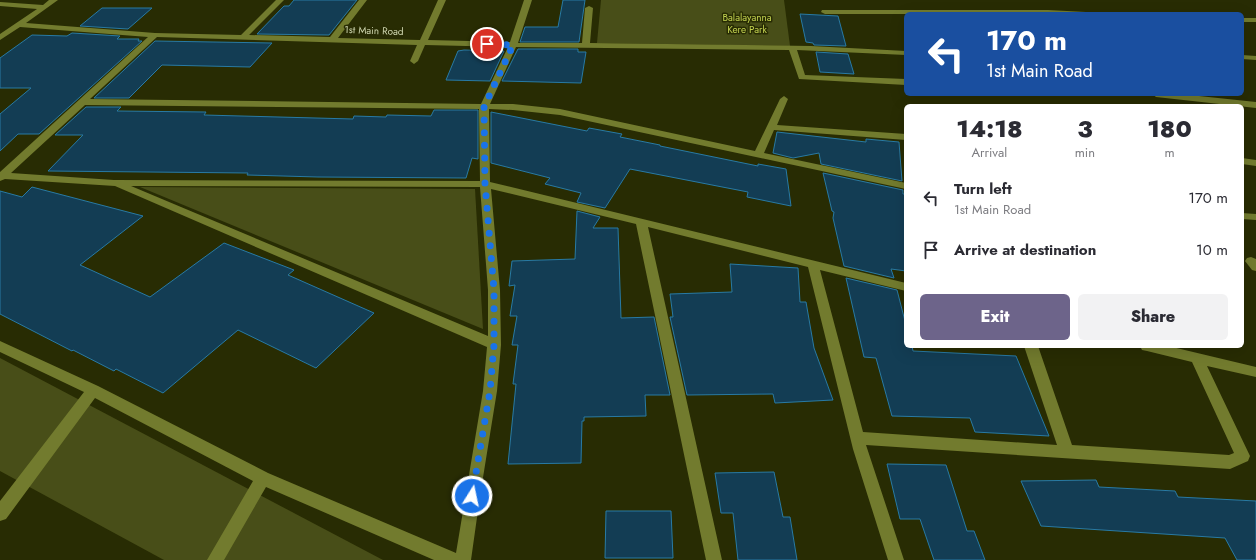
<!DOCTYPE html>
<style>
body{margin:0;font-family:Jost,sans-serif;background:#f2f2f3;color:#2b2b33;height:100vh;display:flex;flex-direction:column;font-size:15px;white-space:nowrap}
*{box-sizing:border-box;margin:0}
p{font-size:13px;color:#7c7c81}
.icon{flex:none;width:22px;height:22px;fill:none;stroke:currentColor;stroke-width:2;stroke-linecap:round;stroke-linejoin:round}
.map{position:relative;flex:1;overflow:hidden}
.details{position:absolute;left:904px;top:104px;width:340px;height:244px;display:flex;flex-direction:column;background:#fff;border-radius:6px;box-shadow:0 4px 16px #0002}
.details>*{flex:none}
.guide{position:absolute;left:904px;top:12px;width:340px;height:84px;border-radius:6px;box-shadow:0 4px 16px #0002;background:#1a4fa0;color:#fff;overflow:hidden}
.pin{position:absolute;display:grid;place-items:center;width:34px;height:34px;color:#fff;margin:-17px;border:2px solid #fff;border-radius:50%;box-shadow:0 1px 4px #0007}
.me{position:absolute;width:44px;margin:-22px;rotate:10deg;stroke-linejoin:round;filter:drop-shadow(0 0 3px #0008)}
.turn{display:flex;align-items:center;gap:14px;height:84px;padding:0 16px;font-size:18px}
.turn .icon{width:52px;height:52px;stroke-width:2.5}
.turn b{display:block;font-size:28px;line-height:34px}
.eta{display:flex;justify-content:space-evenly;align-items:center;height:68px;text-align:center}
.eta b{font-size:24px;font-weight:800;line-height:28px}
.primary-button{display:flex;gap:8px;margin-top:auto;padding:8px 16px}
.primary-button a{flex:1;height:46px;border-radius:6px;background:#6d648a;color:#fff;font-size:16px;font-weight:800;line-height:46px;text-align:center}
.primary-button a+a{background:#f2f2f3;color:#2b2b33}
ul{padding:0;list-style:none}
li{display:flex;align-items:center;gap:12px;height:52px;padding:0 16px}
li div{flex:1}
li b{display:block;font-size:15px}
li em{font-style:normal}
.map>svg:first-child{display:block}
.green{fill:#484e18}
.building{fill:#133d54;stroke:#287aa4}
.lines{fill:none;stroke-linecap:round;stroke-linejoin:round}
.minor{fill:#727b2e;fill-rule:evenodd}
.route{stroke:#1a73e8;stroke-width:7;stroke-dasharray:0 12.6}
.labels{text-anchor:middle;stroke-width:3;stroke-linejoin:round;paint-order:stroke}
.far-park-label{font-size:10px;fill:#c3d251;stroke:#282c03}
.far-street-label{font-size:10px;fill:#d0d7b1;stroke:#282c03}
</style>
<div class="map">
<svg width="1256" height="560" viewBox="0 0 1256 560">
<rect width="100%" height="100%" fill="#282c03"/>
<g class="green">
<path d="M601 0H784L790 46 597 43Z"/>
<path d="M140 187 475 189 483 329Z"/>
<path d="M0 358 383 560H164L0 471Z"/>
</g>
<g class="building">
<path d="M294 0H357L329 35 257 34 284 6H289Z"/>
<path d="M563 0H585L579 42H520L525 27H558Z"/>
<path d="M102 8H152L128 29 80 26Z"/>
<path d="M800 14 838 16 846 46 814 45 813 43 806 42Z"/>
<path d="M72 33 120 36 117 39H139L138 41H142L39 134H18L0 151V114L31 88H0V58L32 35 67 36Z"/>
<path d="M155 41 272 43 250 67 162 65 129 98H94Z"/>
<path d="M518 49H578V52H586L581 83 502 81Z"/>
<path d="M464 50 504 51 490 81 446 80 458 51Z"/>
<path d="M816 52 848 54 854 74 820 72Z"/>
<path d="M86 107H121L117 111 206 112 204 115 353 119 354 116 386 117 387 115 431 116 434 110H478V159L472 158 466 178 318 177 247 175 248 173 48 171 83 135H55Z"/>
<path d="M491 112 587 131 589 128 622 134 620 137 660 145V146L758 166V164L786 169 791 206 747 197 748 192 630 169 605 208 577 202 581 193 545 184 550 178 491 163Z"/>
<path d="M777 132 866 142V139L899 142 902 181 821 164 819 153 793 158 773 153Z"/>
<path d="M823 173 903 190V194H906V271L891 269 894 278 844 266 833 218 834 212 832 211Z"/>
<path d="M32 187 143 216 80 265 150 297 224 243 294 270 288 275 374 313 316 368 238 330 163 393 116 369 114 371 73 350 72 351 0 314V191L22 197Z"/>
<path d="M577 211 600 217 593 228H618L621 318 654 317 670 395H645L646 416 584 417V421H582L581 463 508 464 516 384H513L518 345H512L517 316H510L515 285 509 286 512 261 575 259Z"/>
<path d="M730 264 798 268 800 302H806L814 348 833 400 775 403 773 394 687 395 670 317H673L670 294 732 292Z"/>
<path d="M846 278 897 290 906 325V346H912L913 351 1016 356 1049 436 975 432 970 418 892 416 876 358 864 357Z"/>
<path d="M887 464 946 465 967 531H974L985 560H934L920 519H900Z"/>
<path d="M774 472 783 517H790L797 560H738L733 513H721L715 473Z"/>
<path d="M1096 480 1099 487 1175 491 1178 497 1256 501V560H1237L1225 538 1041 526 1021 481Z"/>
<path d="M606 511H671L673 558H605Z"/>
</g>
<g class="lines">
<g class="minor">
<path d="M49 0H58L26 23 155 33 241 35 276 0H284L249 35 330 37 359 0H367L338 38 420 40 438 0H446L428 40 510 42 524 0H532L518 43H582L585 8 589 6 593 8 590 43 811 46 906 51V55L797 50 805 75 906 79V85L799 79 789 50 516 47 490 104H513L560 109 755 151 780 99 784 96 788 99 777 125 906 134V140L774 130 764 153 906 183V189L560 115 513 110 489 109 490 182 906 283V291L820 270 863 432 1057 445 1024 346H1038L1072 445 1229 455 1234 453 1192 362 1147 351 1142 350 1140 346H1168L1256 367V377L1207 366 1250 456 1248 461 1230 469 866 445 904 560H888L853 449 808 267 648 227 722 560H706L636 224 491 189 500 290 501 345 497 391 480 496 471 560H434L266 487 224 560H207L253 481 95 398 6 519 0 521V501L84 392 0 352V341L98 386 268 473 456 553 483 391 487 347 115 186 5 179 0 181V172L148 37 20 27 0 40V34L37 9 0 6V2L43 5ZM157 37 417 45 410 61 414 64 418 61 425 45 508 47 481 104 90 99ZM85 105 479 109 480 181 114 180 11 173ZM131 186 480 187 488 290V336Z"/>
<path d="M822 10H1048L1086 12 1090 14H825L821 12Z"/>
<rect x="1242" y="18" width="14" height="4"/>
<path d="M1242 55 1256 56V60L1242 59Z"/>
<path d="M1152 94H1180L1256 102V108L1156 97Z"/>
<path d="M1242 158 1256 160V166L1242 164Z"/>
<path d="M1242 213 1256 214V220L1242 219Z"/>
<path d="M1251 257 1256 259V271L1252 270 1245 261 1247 258Z"/>
</g>
</g>
<g class="lines">
<path class="route" d="M472 496 490 391 494 345V290L485 184 484 107 513 45 487 44"/>
</g>
<g class="labels">
<g class="far-park-label">
<text x="747" y="21">Balalayanna<tspan x="747" dy="12">Kere Park</tspan></text>
</g>
<g class="far-street-label">
<text transform="translate(374 30) rotate(2)" y="4">1st Main Road</text>
</g>
</g>
</svg>
<div class="pin" style="left:487px;top:44px;background:#d93025"><svg class="icon" aria-label="arrive" viewBox="0 0 24 24"><path d="M6 21V4h12l-3 4 3 4H6"/></svg></div>
<svg class="me" style="left:472px;top:496px" viewBox="-20 -20 40 40"><circle r="17" fill="#1a73e8" stroke="#fff" stroke-width="3"/><path d="M0-11L8 9 0 5-8 9z" fill="#fff"/></svg>
<div class="guide">
<div class="turn"><svg class="icon" aria-label="left" viewBox="0 0 24 24"><path d="M17 20v-9H6M10 6l-5 5 5 5"/></svg><div><b>170 m</b>1st Main Road</div></div>
</div>
<section class="details">
<div class="eta">
<div><b>14:18</b><p>Arrival</p></div>
<div><b>3</b><p>min</p></div>
<div><b>180</b><p>m</p></div>
</div>
<ul>
<li><svg class="icon" aria-label="left" viewBox="0 0 24 24"><path d="M17 20v-9H6M10 6l-5 5 5 5"/></svg><div><b>Turn left</b><p>1st Main Road</p></div><em>170 m</em></li>
<li><svg class="icon" aria-label="arrive" viewBox="0 0 24 24"><path d="M6 21V4h12l-3 4 3 4H6"/></svg><div><b>Arrive at destination</b></div><em>10 m</em></li>
</ul>
<div class="primary-button"><a>Exit</a><a>Share</a></div>
</section>
</div>
